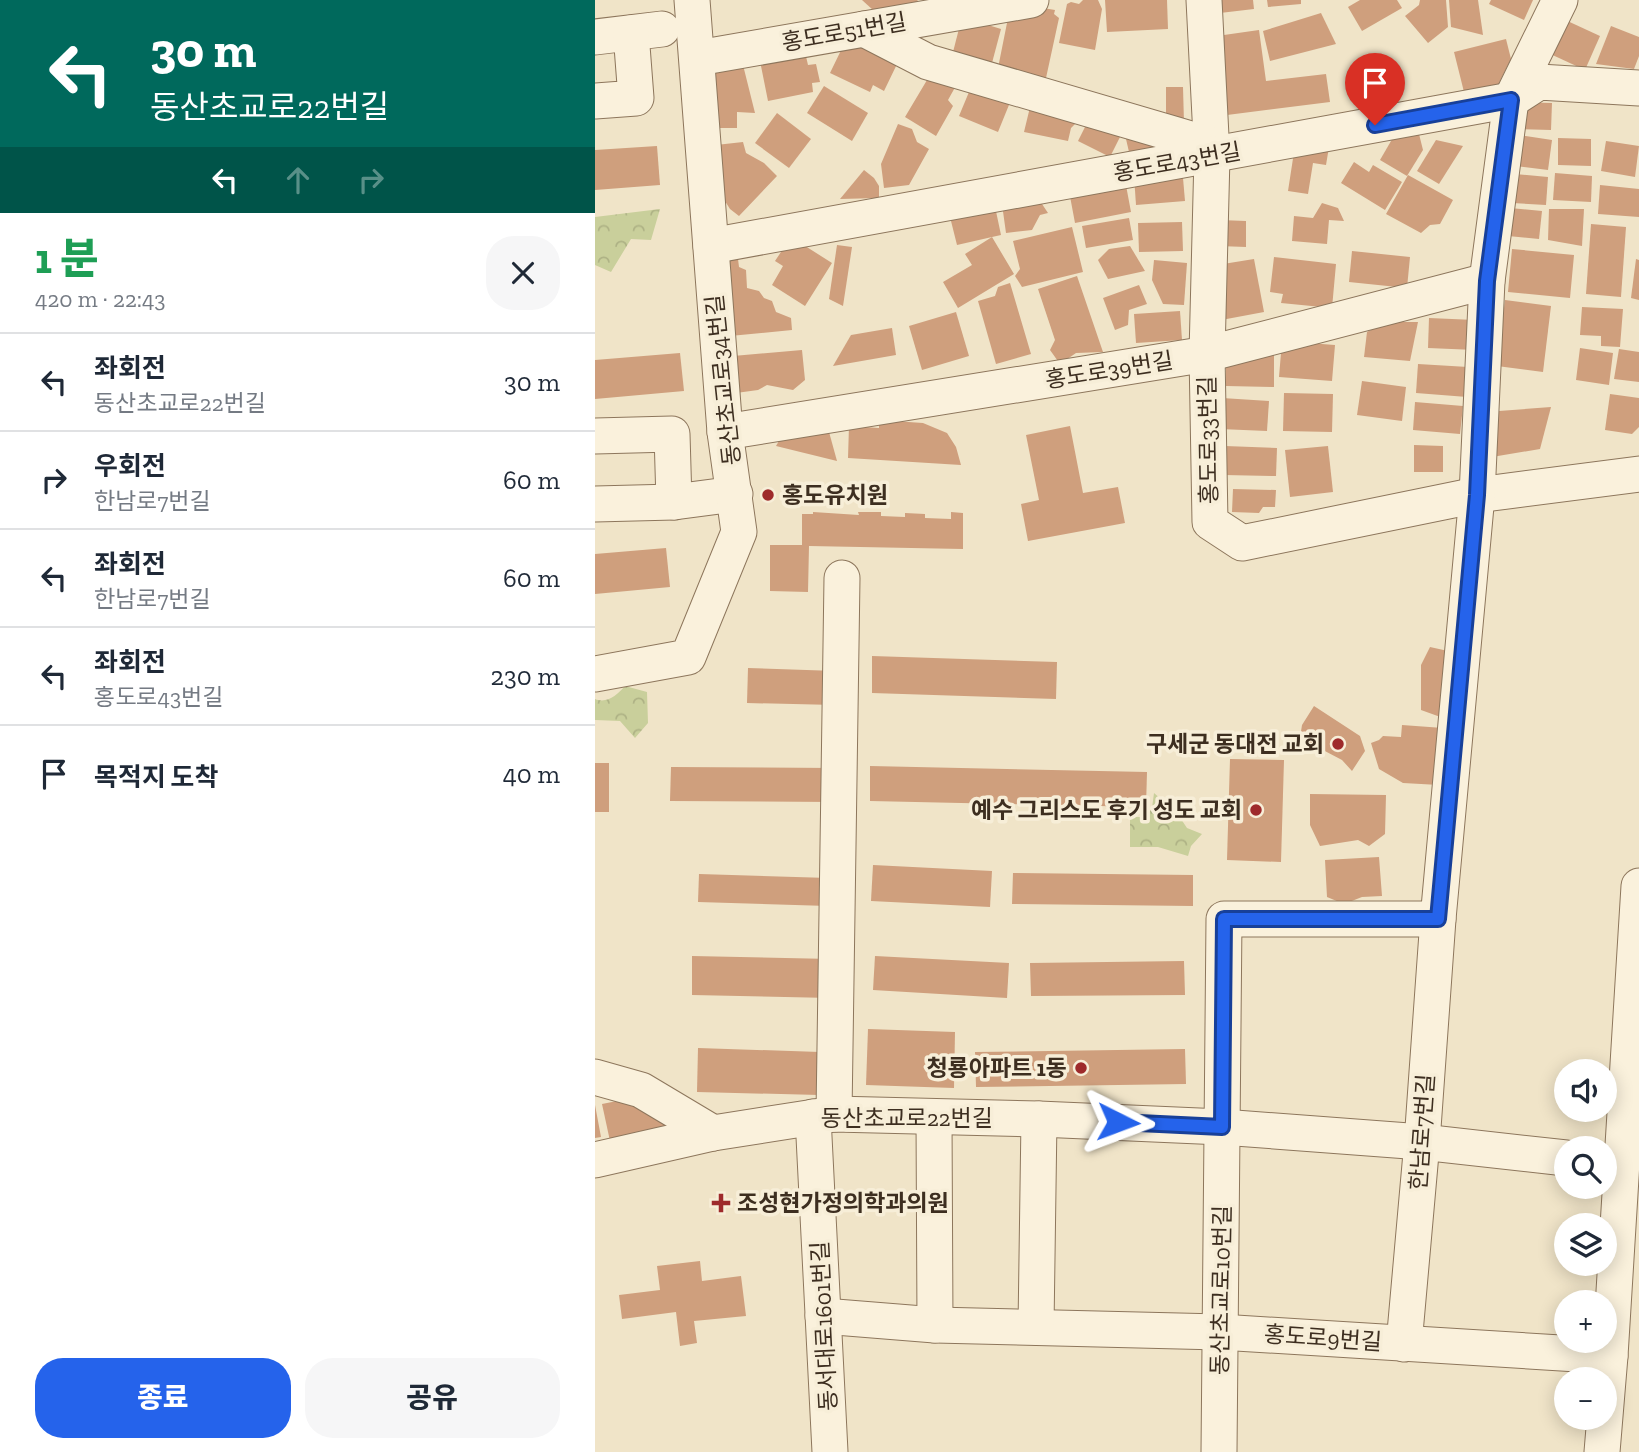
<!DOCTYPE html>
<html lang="ko">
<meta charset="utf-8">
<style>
body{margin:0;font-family:"Zilla Slab","Noto Sans KR",serif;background:#f6f6f7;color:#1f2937;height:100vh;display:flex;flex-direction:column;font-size:26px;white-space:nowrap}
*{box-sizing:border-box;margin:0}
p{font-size:23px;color:#747a83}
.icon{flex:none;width:38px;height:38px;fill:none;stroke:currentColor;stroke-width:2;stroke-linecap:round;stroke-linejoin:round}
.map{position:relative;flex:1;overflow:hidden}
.drawer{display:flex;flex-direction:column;background:#fff;width:595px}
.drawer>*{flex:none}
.top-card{background:#00695c;color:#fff;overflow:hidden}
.controls{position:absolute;left:959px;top:1059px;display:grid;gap:14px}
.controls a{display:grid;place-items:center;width:63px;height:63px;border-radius:50%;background:#fff;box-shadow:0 4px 18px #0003;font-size:35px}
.pin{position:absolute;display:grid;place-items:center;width:60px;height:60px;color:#fff;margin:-72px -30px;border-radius:50% 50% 50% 0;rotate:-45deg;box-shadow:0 0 7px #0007}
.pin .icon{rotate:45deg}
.me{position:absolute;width:77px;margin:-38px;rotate:93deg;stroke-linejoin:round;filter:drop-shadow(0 0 5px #0008)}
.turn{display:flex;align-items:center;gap:24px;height:147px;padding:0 35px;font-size:32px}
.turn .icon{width:91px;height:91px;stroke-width:2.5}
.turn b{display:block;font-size:49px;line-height:60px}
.lanes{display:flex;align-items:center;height:66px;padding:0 35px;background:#0003;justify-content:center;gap:35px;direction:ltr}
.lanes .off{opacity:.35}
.round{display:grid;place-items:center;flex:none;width:74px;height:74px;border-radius:28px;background:#f6f6f7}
.summary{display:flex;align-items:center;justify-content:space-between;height:119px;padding:0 35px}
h1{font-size:42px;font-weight:800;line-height:52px;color:#1e9e55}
.primary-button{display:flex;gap:14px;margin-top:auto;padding:14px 35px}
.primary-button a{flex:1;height:80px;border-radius:28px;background:#2563eb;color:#fff;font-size:28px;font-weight:800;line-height:80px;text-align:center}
.primary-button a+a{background:#f6f6f7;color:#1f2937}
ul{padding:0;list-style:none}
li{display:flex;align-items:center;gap:21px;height:98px;padding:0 35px;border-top:2px solid #e0e1e3}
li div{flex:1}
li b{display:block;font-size:26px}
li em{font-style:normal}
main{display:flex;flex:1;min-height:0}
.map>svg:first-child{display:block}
.park{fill:url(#park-crowns)}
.building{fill:#cf9f7d}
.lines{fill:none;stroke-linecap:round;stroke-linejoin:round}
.minor-casing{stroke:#8d765c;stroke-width:37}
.minor{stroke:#faf1dc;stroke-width:35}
.route-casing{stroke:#184099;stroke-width:18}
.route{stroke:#2563eb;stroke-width:12}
.poi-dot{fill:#9e2a2b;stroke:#f7eed8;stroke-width:2.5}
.labels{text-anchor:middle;stroke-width:7;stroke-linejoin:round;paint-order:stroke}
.street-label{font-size:23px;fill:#3d2e20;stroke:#f7eed8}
.poi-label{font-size:23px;font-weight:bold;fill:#3d2e20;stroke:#f7eed8;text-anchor:end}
</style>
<main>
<section class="drawer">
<div class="top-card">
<div class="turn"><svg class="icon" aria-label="left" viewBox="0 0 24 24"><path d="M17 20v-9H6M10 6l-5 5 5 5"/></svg><div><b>30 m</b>동산초교로22번길</div></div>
<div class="lanes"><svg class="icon" aria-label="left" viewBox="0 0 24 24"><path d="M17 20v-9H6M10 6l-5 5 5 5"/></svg><svg class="icon off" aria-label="ahead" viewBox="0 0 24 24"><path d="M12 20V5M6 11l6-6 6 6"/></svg><svg class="icon off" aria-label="right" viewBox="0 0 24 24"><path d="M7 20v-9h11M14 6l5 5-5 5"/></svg></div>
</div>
<div class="summary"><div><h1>1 분</h1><p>420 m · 22:43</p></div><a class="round"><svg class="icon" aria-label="close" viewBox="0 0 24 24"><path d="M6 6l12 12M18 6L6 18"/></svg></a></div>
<ul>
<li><svg class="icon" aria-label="left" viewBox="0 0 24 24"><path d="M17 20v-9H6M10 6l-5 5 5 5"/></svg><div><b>좌회전</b><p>동산초교로22번길</p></div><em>30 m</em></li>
<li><svg class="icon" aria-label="right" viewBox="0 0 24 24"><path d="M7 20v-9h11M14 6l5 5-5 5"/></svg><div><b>우회전</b><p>한남로7번길</p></div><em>60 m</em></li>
<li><svg class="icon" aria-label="left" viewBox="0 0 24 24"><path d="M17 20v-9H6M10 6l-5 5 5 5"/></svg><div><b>좌회전</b><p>한남로7번길</p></div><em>60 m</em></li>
<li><svg class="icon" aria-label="left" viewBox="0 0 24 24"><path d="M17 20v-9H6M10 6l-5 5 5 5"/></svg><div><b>좌회전</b><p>홍도로43번길</p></div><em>230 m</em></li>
<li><svg class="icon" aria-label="arrive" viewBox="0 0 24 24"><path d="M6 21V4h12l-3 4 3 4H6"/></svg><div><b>목적지 도착</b></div><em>40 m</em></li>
</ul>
<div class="primary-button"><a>종료</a><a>공유</a></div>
</section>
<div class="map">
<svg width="1044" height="1452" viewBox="0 0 1044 1452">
<defs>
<pattern id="park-crowns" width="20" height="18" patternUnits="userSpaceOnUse" patternTransform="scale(1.75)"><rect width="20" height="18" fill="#c9cf9b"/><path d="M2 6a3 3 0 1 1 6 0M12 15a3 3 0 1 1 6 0" fill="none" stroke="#aeb285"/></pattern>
</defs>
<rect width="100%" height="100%" fill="#f0e4c8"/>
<g class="park">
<path d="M65 209 56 240 36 239 16 272 0 265V217Z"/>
<path d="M30 686 52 692 53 723 40 738 25 721 0 720V699C12 704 22 695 30 686Z"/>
<path d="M559 793 582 813 592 828 607 834 596 846 593 856 563 847H535V817H551L557 808Z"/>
</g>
<g class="building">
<path d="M267 0H323L310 15 289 20Z"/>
<path d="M488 0H503L507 9 500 50 464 43 472 4 476 2 484 4Z"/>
<path d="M510 0H572L573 29 512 32Z"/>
<path d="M624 0H658L659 9 625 13Z"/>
<path d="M672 0H706V4L673 7Z"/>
<path d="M765 0H802L807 8 767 31 753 7Z"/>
<path d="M825 0H851L853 27 833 43 810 16 824 5Z"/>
<path d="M854 0H883L888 35 856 27Z"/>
<path d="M896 0H938L929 20 894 4Z"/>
<path d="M436 6 460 10 459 14 464 18 451 78 403 68 415 8Z"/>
<path d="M726 13 741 44 675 61 668 31Z"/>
<path d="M367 17 406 29 397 63 358 52Z"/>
<path d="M966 18 1005 36 990 70 951 52Z"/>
<path d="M1016 26 1044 37V56L1039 69 1001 64Z"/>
<path d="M664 30 671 81 731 74 735 102 632 115 622 36Z"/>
<path d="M252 38 303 62 289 91 278 85 275 92 235 73Z"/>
<path d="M911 39 916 59 899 93 871 100 859 52Z"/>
<path d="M210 52 213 65 221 64 225 82 217 83 218 92 173 101 165 61Z"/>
<path d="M147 61 160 113 142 112V128H113L114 70Z"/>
<path d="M335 75 363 82 353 100 358 106 341 136 310 117Z"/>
<path d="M379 80 418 95 403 132 364 116Z"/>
<path d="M229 86 273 113 257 141 212 113Z"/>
<path d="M571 87H588L589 123H571Z"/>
<path d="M925 102 957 103 956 130 924 129Z"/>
<path d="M436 103 489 115 476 128 473 141 429 132Z"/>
<path d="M182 113 216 139 194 168 160 143Z"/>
<path d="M494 119 526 135 515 157 483 141Z"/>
<path d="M303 124 317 129 322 142 334 149 314 185 289 188 286 164Z"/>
<path d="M540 128 566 147 534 152 531 139Z"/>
<path d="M803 129 824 134 828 150 812 176 785 160Z"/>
<path d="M924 135 957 140 953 170 920 166Z"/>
<path d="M963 138 996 139V166L963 165Z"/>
<path d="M841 140 868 146 844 184 822 171Z"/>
<path d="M1011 141 1044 146 1040 177 1006 171Z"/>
<path d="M148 142 151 153 169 163 182 176 144 216 135 209 123 190 121 145Z"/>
<path d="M722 144 734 147 731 165 718 163 713 194 693 191 699 152 716 155Z"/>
<path d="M62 146 65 185 0 190V150Z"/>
<path d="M759 162 774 172 778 165 807 182 790 210 746 183Z"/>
<path d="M269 170 279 178 284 186V198L245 199Z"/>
<path d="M960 173 997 176 996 202 958 200Z"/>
<path d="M920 174 953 177 951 205 917 203Z"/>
<path d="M813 175 858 200 845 224 835 225 826 233 791 214Z"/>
<path d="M539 176 588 178 590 201 541 205Z"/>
<path d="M530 180 536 212 480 223 474 191Z"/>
<path d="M1005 185 1044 189V217L1003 214Z"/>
<path d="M439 192 453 213 445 215 437 230 411 233 406 197Z"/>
<path d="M398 197 406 235 397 237 419 274 363 308 348 282 377 265 370 254 397 237 362 245 355 217Z"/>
<path d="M727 203 743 208 749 221 734 220 732 244 697 241 699 216 718 218Z"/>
<path d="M915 208 947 211 944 239 913 236Z"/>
<path d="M954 209H989L987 246 953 240Z"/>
<path d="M534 218 538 240 491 248 487 226Z"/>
<path d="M625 220 651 221V247L624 246Z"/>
<path d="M587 222 588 251 544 252 543 223Z"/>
<path d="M996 224 1031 227 1026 297 991 294Z"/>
<path d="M477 227 488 272 427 287 420 276 425 269 418 241Z"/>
<path d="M196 237 237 263 210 306 177 285 188 266 180 261Z"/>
<path d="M242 245 257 247 248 306 234 299Z"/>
<path d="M535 246 550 271 513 279 503 260 514 249Z"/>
<path d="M917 249 979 255 975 298 913 292Z"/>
<path d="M757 251 815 257 812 288 754 282Z"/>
<path d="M679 257 741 264 737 308 686 303 688 294 675 292Z"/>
<path d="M143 259 144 267 151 270 152 288 164 291 169 298 177 301 181 312 196 318 197 330 135 336 134 260Z"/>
<path d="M659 259 669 312 621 321 622 265Z"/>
<path d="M1041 259 1044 260V300L1036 298Z"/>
<path d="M559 260 592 263 589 305 568 304 557 280Z"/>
<path d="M482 276 508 352 481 353 465 364 455 350 460 340 443 289Z"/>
<path d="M415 283 436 354 401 364 383 301 400 296 403 287Z"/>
<path d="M544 285 552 304 534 310 533 325 520 330 508 298Z"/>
<path d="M910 300 956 306 948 372 902 366Z"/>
<path d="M987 307 1028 309 1025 347 1006 346V336L985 335Z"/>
<path d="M585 311 587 340 541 343 539 314Z"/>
<path d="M361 312 374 356 327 370 314 326Z"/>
<path d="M834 318 880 320V350L833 348Z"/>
<path d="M791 322H823L815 361 769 357 772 332Z"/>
<path d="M297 328 301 355 238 366 256 335Z"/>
<path d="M687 341 740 345 737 381 684 377Z"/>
<path d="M679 346V387L631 386V358Z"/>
<path d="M985 348 1018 353 1014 385 981 380Z"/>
<path d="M1024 349 1044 352V382L1019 379Z"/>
<path d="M207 350 210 380 198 390 172 385 163 390 141 393 138 356Z"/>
<path d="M85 353 89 391 0 399V360Z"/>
<path d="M823 364 873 367 872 397 821 393Z"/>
<path d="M767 381 811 387 807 421 762 415Z"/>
<path d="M689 393 738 394 737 432 688 431Z"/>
<path d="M1015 394 1044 398V427L1037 434 1010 430Z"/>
<path d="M627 398 674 401 672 431 625 429Z"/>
<path d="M820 402 868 406 865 434 818 430Z"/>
<path d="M956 407 945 449 891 458 893 435 904 411Z"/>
<path d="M284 420 328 423 352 433 361 447 366 465 253 458 254 426 284 428Z"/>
<path d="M231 421 242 461 181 446 192 427Z"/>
<path d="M475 426 488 493 523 487 530 523 433 541 426 504 444 500 431 435Z"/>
<path d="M819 445 848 446V472H819Z"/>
<path d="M630 446 682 448 681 476 629 475Z"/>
<path d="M733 446 738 492 695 497 690 450Z"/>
<path d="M638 489 681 490 680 507H668L664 513 637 512Z"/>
<path d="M218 512 264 515 263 512H286V516L310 517V513L330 514V518L356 519V512L368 513V549L214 546 213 592 175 591V545H207V514H218Z"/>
<path d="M71 548 75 587 0 594V554Z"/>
<path d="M835 647 853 651 851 719 826 710V665Z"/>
<path d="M277 656 462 662 461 699 277 693Z"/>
<path d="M153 668 241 671 240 705 152 703Z"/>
<path d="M719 706 765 736 770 751 757 771 747 760 705 738 707 725Z"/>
<path d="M807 725 848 728 844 785 808 783 784 769 776 743 784 740 788 736 806 737Z"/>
<path d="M635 759 689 760 686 862 632 860Z"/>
<rect x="0" y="763" width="14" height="49"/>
<path d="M275 766 552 772 551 807 275 801Z"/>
<path d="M76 767 240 768V802L75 801Z"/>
<path d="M715 794 791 795 790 834 774 846 763 840 725 846 715 825Z"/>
<path d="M784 857 787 896 767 897 749 904 732 897 730 860Z"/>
<path d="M278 865 397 871 395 907 276 901Z"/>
<path d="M418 873 598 875V906L417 904Z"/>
<path d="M104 874 234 878 233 906 103 902Z"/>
<path d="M97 956 237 959 236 998 97 995Z"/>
<path d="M280 956 414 963 412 998 278 990Z"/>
<path d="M589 961 590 995 436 996 435 963Z"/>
<path d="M273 1029 360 1032 359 1088 271 1085Z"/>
<path d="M103 1048 225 1052 224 1095 102 1092Z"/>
<path d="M590 1049 591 1084 381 1087 380 1052Z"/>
<path d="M52 1095 69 1109 73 1130 15 1141 7 1104Z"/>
<path d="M0 1105 6 1137 0 1138Z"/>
<path d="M105 1261 107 1281 146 1276 151 1316 99 1321 102 1343 85 1346 81 1312 27 1319 24 1295 65 1290 62 1266Z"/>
</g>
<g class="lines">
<g class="minor-casing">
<g id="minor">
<path d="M609 0 617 156 612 354 615 522 647 543 882 495 1044 474"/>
<path d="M269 29 333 62 616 145"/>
<path d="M0 37 67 29"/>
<path d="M103 58 436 0"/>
<path d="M0 101 41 98 36 33"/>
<path d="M116 246 916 100 944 82 1044 88"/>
<path d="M130 432 612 354 892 281"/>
<path d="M0 436 77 434 79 502"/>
<path d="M0 504 79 502 140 494"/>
<path d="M0 674 93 657 144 532 130 432 97 0"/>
<path d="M0 1077 46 1090 118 1133"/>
<path d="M239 1114 247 578"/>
<path d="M218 1117 235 1452"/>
<path d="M339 1117 340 1325"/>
<path d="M0 1160 118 1133 239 1114 444 1119 627 1127 827 1142 971 1158"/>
<path d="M228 1316 340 1325 625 1332 1015 1356"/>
<path d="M441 1327 444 1119"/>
<path d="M809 1344 827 1142 843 919 882 495 892 281 916 100 965 0"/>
<path d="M624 1452 629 919H843"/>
<path d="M1007 1452 1015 1356 1044 886"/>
</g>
</g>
<use href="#minor" class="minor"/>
</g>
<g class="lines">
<g class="route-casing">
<path id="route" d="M523 1122 627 1127 629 919H843L882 495 892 281 916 100 780 125"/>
</g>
<use href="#route" class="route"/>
</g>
<g class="poi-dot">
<circle cx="173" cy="495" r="7"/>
<circle cx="743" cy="744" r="7"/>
<circle cx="661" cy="810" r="7"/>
<circle cx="486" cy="1068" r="7"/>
<path d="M122.5 1192.5h7v7h7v7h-7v7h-7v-7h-7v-7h7z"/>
</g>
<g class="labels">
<g class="street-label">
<text transform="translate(249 32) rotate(-10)" y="8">홍도로51번길</text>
<text transform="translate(582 162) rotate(-10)" y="8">홍도로43번길</text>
<text transform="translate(514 370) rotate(-9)" y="8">홍도로39번길</text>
<text transform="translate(128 380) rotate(-96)" y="8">동산초교로34번길</text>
<text transform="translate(613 440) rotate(-91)" y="8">홍도로33번길</text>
<text x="312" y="1126">동산초교로22번길</text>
<text transform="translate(827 1132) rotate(-86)" y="8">한남로7번길</text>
<text transform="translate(626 1290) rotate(-89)" y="8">동산초교로10번길</text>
<text transform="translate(229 1326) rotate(-93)" y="8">동서대로1601번길</text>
<text transform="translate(728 1338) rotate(4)" y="8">홍도로9번길</text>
</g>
<g class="poi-label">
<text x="187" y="503" text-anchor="start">홍도유치원</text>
<text x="729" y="752">구세군 동대전 교회</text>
<text x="647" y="818">예수 그리스도 후기 성도 교회</text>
<text x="472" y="1076">청룡아파트 1동</text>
<text x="142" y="1211" text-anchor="start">조성현가정의학과의원</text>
</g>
</g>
</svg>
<div class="controls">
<a><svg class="icon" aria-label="sound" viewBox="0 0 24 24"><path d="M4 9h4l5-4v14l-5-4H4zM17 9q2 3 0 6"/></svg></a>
<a><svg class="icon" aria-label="search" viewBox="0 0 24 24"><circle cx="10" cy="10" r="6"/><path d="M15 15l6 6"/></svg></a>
<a><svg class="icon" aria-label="layers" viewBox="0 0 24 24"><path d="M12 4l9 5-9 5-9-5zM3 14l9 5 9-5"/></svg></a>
<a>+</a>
<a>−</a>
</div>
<div class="pin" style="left:780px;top:125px;background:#d93025"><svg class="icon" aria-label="arrive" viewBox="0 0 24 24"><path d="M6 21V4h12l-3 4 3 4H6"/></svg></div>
<svg class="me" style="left:523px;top:1122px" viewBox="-20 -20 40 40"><path d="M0-17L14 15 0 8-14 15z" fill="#2563eb" stroke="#fff" stroke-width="4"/></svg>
</div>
</main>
